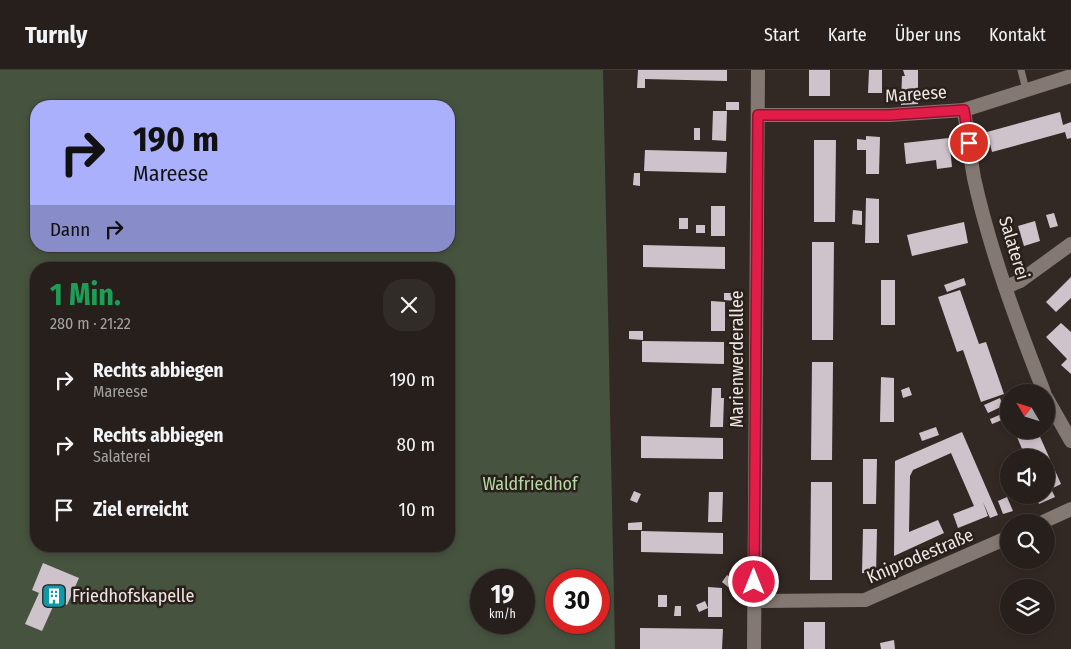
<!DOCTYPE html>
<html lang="de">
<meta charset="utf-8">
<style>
body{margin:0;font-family:"Fira Sans Condensed",sans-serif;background:#322c28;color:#f1f3f6;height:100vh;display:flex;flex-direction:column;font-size:19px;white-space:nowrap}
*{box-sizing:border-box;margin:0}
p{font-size:16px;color:#a4a2a3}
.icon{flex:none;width:28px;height:28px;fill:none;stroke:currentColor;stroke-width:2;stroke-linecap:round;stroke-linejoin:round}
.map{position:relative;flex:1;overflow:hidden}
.side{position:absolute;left:30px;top:192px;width:425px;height:290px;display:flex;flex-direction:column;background:#261f1b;border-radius:20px;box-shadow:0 2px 8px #0003,0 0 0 1px #423d3a}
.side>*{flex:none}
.hud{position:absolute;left:30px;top:30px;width:425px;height:152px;border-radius:20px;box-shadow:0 2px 8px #0003,0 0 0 1px #423d3a;background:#aab0fb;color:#111;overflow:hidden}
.needle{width:32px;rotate:308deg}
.controls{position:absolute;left:1000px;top:314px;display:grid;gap:10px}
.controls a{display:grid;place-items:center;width:55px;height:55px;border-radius:50%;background:#261f1b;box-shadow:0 2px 8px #0003,0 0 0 1px #423d3a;font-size:25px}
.speed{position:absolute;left:470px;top:499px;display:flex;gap:10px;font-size:25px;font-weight:700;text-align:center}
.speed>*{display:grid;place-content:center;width:65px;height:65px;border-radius:50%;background:#261f1b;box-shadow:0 2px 8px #0003,0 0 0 1px #423d3a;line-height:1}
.speed small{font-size:12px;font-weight:400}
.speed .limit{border:8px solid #d22;background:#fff;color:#111}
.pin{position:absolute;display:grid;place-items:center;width:42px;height:42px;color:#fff;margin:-21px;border:2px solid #fff;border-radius:50%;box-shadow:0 1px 5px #0007}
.me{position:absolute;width:55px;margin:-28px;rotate:0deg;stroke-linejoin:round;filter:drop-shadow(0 0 4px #0008)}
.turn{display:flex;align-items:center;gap:18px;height:105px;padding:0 20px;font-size:22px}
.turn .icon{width:65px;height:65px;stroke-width:2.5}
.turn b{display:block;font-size:35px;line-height:42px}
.then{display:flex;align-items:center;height:48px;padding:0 20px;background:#0003;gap:10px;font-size:19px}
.round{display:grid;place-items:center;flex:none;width:52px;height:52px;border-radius:20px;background:#322c28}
.overview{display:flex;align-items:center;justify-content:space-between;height:85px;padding:0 20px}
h1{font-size:30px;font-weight:700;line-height:38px;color:#1e9e55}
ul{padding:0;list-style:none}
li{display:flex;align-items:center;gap:15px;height:65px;padding:0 20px}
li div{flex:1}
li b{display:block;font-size:19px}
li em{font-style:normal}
header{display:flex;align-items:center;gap:30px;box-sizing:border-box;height:70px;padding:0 25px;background:#261f1b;border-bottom:1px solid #423d3a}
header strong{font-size:24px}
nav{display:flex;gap:28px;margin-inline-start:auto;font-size:18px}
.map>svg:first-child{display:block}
.green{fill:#46533f;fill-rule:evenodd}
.building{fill:#cfc3cb}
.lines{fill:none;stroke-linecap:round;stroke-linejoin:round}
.lane{stroke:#847872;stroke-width:7}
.street{stroke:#847872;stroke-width:14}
.route-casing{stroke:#92132f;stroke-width:12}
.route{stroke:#e11d48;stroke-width:9}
.labels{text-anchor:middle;stroke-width:5;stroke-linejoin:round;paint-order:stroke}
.street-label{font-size:18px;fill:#ede6e3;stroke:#291f1b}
.park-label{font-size:18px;fill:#b4d8a3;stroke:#291f1b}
.poi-label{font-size:18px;fill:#ede6e3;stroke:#291f1b;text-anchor:start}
</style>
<header>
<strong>Turnly</strong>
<nav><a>Start</a><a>Karte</a><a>Über uns</a><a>Kontakt</a></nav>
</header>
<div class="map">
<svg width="1071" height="579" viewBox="0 0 1071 579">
<rect width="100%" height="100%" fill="#332924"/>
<path class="green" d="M0 0H603L615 579H0ZM36 36H449V176H36ZM36 199H449V476H36ZM481 510H524V552H481ZM556 510H599V552H556Z"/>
<g class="building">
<path d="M638 0H727V11L645 9V18H637Z"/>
<rect x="809" y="0" width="21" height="26"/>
<path d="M869 0H882V23H868Z"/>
<path d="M903 0H918V34L901 35 902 6H905Z"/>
<rect x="726" y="32" width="13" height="8"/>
<path d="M713 41H727L726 71 712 70Z"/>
<path d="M1060 42 1063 55 1071 52V68L1067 69 1065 62 992 82 987 62Z"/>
<rect x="694" y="58" width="6" height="12"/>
<path d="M866 66 880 67 879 104H866V80H857V69L866 70Z"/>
<path d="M949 68 952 97 937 99 936 90 906 94 904 73Z"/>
<path d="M814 70H836L835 152H814Z"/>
<path d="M645 80 727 82 726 103 644 101Z"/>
<path d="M634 103H640V116L633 115Z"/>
<path d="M866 128 879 129V173H865Z"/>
<rect x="711" y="136" width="14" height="30"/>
<path d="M853 140 862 141V155L852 154Z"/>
<path d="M1054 143 1058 156 1050 158 1046 145Z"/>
<rect x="679" y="148" width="9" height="11"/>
<path d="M1035 151 1040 171 1024 176 1018 156Z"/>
<path d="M964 152 968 173 912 186 907 165Z"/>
<rect x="696" y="155" width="9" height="8"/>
<path d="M812 172H834L833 270H812Z"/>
<path d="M643 175 725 177V199L643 197Z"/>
<path d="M1071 207V228L1056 242 1046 232Z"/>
<path d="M964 208 966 215 947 222 944 215Z"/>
<rect x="881" y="210" width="14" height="45"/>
<path d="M960 220 979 274 986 272 1004 324 981 332 963 280 957 282 938 227Z"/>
<path d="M724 223H735V231L724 230Z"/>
<path d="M711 231 725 232V261H711Z"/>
<path d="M1061 253 1071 262V304L1061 295 1067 289 1046 267Z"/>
<path d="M629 261H643V270L629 269Z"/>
<path d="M642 271 724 272V294L642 292Z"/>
<path d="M812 292H833L832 390H811Z"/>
<path d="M881 307 894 308V352H880Z"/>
<path d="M909 317 912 325 903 328 901 320Z"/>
<path d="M712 318H721V328H724L723 357H710Z"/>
<path d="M1000 328 1003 336 988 343 984 335Z"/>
<path d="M1004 343 1007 348 992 354 990 349Z"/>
<path d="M936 357 939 365 922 371 919 363Z"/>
<path d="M1014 360H1037L1061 414 1051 419 1055 427 1039 434 1036 425H1046V388H1026Z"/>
<path d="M962 362 998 445 990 448 983 432 988 446 958 458 953 444 974 436 951 383 913 400 910 406 909 462 938 450 944 463 894 486 895 391Z"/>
<path d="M641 366 723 368V389L641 388Z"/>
<path d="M863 389H877L876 434H863Z"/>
<path d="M811 412H832V510H810Z"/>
<path d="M634 421 641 424 637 433 630 430Z"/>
<path d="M709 422H723L722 452H708Z"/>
<path d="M1007 427 1013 441 1003 444 998 431Z"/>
<path d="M642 452V460H628V453Z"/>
<path d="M863 459H877L876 504 862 503Z"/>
<path d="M641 461 723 463V484L641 482Z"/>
<path d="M43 493 79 508 67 535 56 530 42 561 25 554 39 523 32 520Z"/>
<path d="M727 505 734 510 728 517 722 512Z"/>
<path d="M708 517 722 518V547H708Z"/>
<rect x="658" y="525" width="9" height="12"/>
<path d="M705 531 708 538 699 542 696 535Z"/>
<path d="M675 536H681V546H674Z"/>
<rect x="804" y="552" width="21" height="27"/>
<path d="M640 558 723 559 722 579H640Z"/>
<path d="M894 570 895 579H881L880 573Z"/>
</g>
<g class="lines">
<path class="lane" d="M1021 0 1026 20"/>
<g class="street">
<path d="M964 40C967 62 970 85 974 108 990 181 1017 253 1044 322"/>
<path d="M758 45H889L964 40 1071 6"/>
<path d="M1006 217 1020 211 1071 174"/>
<path d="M1046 327 1071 371"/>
<path d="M1043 452 1071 439"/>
<path d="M754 531 865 530 1009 467"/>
<path d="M754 579 758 0"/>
</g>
</g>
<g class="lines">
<g class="route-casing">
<path id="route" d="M754 512 758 45H889L964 40 969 73"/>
</g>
<use href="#route" class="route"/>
</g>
<defs>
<g id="building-square" transform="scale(1.25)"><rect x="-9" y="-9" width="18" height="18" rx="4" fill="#0f9aa8" stroke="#291f1b"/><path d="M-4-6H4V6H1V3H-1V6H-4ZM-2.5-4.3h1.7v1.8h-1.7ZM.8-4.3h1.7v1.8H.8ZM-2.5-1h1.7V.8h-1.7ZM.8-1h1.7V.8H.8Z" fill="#fff"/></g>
</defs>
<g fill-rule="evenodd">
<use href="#building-square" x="54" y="526"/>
</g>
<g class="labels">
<g class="street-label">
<text transform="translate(916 24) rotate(-4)" y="6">Mareese</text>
<text transform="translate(1014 178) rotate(73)" y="6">Salaterei</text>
<text transform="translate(737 289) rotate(-90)" y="6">Marienwerderallee</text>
<text transform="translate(920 486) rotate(-23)" y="6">Kniprodestraße</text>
</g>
<g class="park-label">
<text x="530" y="420">Waldfriedhof</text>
</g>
<g class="poi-label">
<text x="72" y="532">Friedhofskapelle</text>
</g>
</g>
</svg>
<div class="controls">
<a><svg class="needle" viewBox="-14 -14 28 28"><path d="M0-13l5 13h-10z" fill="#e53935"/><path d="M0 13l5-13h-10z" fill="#a4a2a3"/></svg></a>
<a><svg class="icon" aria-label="sound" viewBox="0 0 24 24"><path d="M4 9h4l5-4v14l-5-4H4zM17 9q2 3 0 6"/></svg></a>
<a><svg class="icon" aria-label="search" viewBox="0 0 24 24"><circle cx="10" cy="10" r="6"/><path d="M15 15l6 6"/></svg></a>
<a><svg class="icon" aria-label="layers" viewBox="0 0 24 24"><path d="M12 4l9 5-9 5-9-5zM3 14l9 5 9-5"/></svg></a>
</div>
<div class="speed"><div>19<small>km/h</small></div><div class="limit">30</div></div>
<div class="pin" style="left:969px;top:73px;background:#d93025"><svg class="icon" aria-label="arrive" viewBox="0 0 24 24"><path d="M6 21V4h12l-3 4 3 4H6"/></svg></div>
<svg class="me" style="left:754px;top:512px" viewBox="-20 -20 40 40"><circle r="17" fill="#e11d48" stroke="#fff" stroke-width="3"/><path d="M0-11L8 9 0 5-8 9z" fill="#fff"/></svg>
<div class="hud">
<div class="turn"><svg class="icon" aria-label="right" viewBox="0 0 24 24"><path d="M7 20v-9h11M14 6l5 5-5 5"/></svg><div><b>190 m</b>Mareese</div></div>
<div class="then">Dann<svg class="icon" aria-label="right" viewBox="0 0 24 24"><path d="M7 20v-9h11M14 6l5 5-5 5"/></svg></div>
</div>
<section class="side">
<div class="overview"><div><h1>1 Min.</h1><p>280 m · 21:22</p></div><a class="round"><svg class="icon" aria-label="close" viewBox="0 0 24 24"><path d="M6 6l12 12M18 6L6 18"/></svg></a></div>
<ul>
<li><svg class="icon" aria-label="right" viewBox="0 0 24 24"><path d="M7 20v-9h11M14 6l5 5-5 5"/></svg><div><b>Rechts abbiegen</b><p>Mareese</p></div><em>190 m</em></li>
<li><svg class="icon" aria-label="right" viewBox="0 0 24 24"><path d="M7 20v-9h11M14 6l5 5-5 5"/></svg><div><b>Rechts abbiegen</b><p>Salaterei</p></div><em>80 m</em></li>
<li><svg class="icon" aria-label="arrive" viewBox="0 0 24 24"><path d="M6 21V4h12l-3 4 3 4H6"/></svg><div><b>Ziel erreicht</b></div><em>10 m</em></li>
</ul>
</section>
</div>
